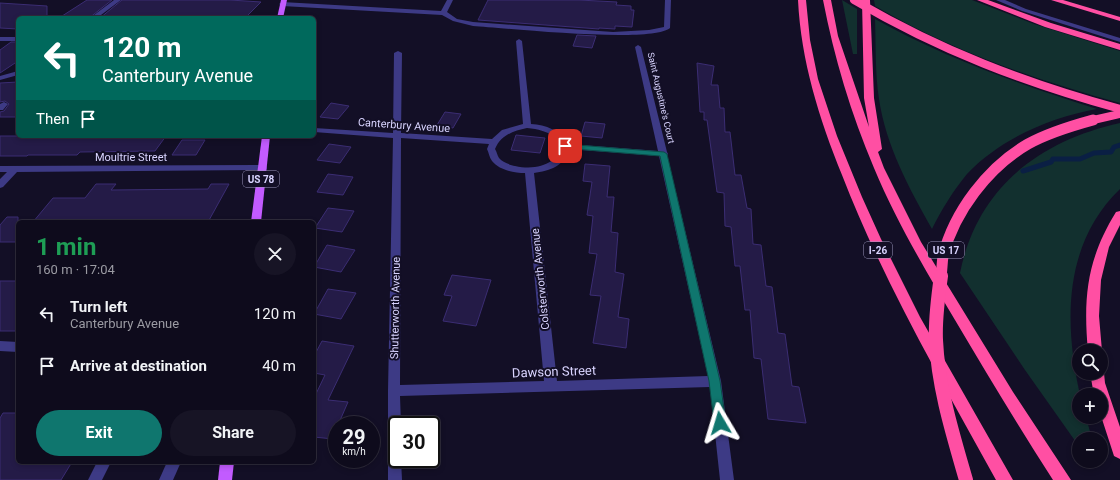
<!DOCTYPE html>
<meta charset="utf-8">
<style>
body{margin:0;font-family:Roboto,sans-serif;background:#171425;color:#f1f3f6;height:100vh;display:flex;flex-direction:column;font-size:15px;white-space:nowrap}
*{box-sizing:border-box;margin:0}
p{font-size:13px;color:#9b9ba3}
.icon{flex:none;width:22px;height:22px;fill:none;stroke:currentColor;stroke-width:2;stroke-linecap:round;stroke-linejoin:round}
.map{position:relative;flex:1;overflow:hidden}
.details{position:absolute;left:16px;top:220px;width:300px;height:244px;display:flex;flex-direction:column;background:#0e0b1c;border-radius:6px;box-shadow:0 2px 6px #0003,0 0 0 1px #2e2b3b}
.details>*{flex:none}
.banner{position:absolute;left:16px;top:16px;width:300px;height:122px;border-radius:6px;box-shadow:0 2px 6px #0003,0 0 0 1px #2e2b3b;background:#00695c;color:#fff;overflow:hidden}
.controls{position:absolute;left:1072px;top:344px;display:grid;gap:8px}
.controls a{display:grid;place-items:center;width:36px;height:36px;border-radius:50%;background:#0e0b1c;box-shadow:0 2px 6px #0003,0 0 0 1px #2e2b3b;font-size:20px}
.speed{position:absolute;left:328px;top:416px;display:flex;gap:8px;font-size:20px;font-weight:700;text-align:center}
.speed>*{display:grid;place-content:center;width:52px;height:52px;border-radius:50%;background:#0e0b1c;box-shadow:0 2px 6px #0003,0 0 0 1px #2e2b3b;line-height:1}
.speed small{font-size:10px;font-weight:400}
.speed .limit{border:2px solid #111;border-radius:6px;background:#fff;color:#111}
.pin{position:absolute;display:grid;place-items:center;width:34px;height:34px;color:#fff;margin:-17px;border-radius:8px;box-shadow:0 2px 6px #0006}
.me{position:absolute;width:44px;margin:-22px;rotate:353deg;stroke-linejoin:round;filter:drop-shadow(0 0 3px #0008)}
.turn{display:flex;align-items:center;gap:14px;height:84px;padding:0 20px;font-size:18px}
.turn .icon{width:52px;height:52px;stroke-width:2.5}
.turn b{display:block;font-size:28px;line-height:34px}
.then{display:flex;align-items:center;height:38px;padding:0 20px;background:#0003;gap:8px;font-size:15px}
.round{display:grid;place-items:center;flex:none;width:42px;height:42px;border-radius:21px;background:#171425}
.head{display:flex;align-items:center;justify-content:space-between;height:68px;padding:0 20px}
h1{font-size:24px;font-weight:700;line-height:30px;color:#1e9e55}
.button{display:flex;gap:8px;margin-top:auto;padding:8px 20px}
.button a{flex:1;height:46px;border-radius:24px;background:#0f766e;color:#fff;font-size:16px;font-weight:700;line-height:46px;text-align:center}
.button a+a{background:#171425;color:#f1f3f6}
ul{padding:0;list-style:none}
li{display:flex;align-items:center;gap:12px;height:52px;padding:0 20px}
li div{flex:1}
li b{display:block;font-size:15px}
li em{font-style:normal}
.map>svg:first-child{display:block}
.green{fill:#12302f}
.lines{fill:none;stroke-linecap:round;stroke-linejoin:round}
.stream{stroke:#0a1f44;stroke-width:5}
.building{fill:#241b47;stroke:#3b2d73}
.minor{fill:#3d3a85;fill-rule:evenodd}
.major{fill:#c25bff;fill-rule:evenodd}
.highway{fill:#ff4fa3;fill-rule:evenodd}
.highway-bridge-far2{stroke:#ff4fa3;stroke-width:8}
.highway-bridge-far1{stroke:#ff4fa3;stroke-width:11}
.highway-bridge{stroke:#ff4fa3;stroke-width:14}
.route{fill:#0f766e;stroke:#0a4d48}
.labels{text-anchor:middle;stroke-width:4;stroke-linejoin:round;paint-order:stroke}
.far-street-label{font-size:9px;fill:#d9d4ff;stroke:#130f26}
.shield{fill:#130f26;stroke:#9e99be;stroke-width:1}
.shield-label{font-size:10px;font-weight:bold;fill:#d9d4ff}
.street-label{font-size:11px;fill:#d9d4ff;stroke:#130f26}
.near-street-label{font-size:13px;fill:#d9d4ff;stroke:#130f26}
</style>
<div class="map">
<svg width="1120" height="480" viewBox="0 0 1120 480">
<rect width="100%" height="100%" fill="#130f26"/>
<g class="green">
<path d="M842 0 857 9V54H853Z"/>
<path d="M874 0H972L1034 24 1120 51V103C1036 80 950 50 875 6Z"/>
<path d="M875 19C945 58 1021 85 1097 109 1051 117 1000 139 967 174 953 191 942 209 932 229 909 188 886 146 879 99 875 73 876 46 875 19Z"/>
<path d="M1120 123V189C1063 244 1064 323 1080 395H1079V417H1086L1092 439H1079L1078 445 1025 370 960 273C977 188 1039 141 1120 123Z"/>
</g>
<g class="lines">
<path class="stream" d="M1023 171 1051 162 1053 159H1080L1094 153 1111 152 1114 147 1120 145"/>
</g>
<g class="building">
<path d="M87 0H112L89 18H59Z"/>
<path d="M122 0H230L261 2 245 18 214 16 212 18H100Z"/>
<path d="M488 0H579L617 2 616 5 631 6V10H634L632 27 615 26V29L599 28V29L478 20Z"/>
<path d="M0 3 47 6V18H18V29L0 28Z"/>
<path d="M577 35 596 36 592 48 573 46Z"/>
<path d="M11 42H18V61L0 73V50Z"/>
<path d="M697 63 714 66 711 85H718L720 108H724L725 132H730L735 175H741L747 208 751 209 753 244 761 245 766 286 772 287 778 333 785 334 792 386 799 387 806 423 768 419 761 359 754 358 750 310H745L740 266H735L731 227 725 226 724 193 717 192 707 120H704V112H700Z"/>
<path d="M18 82V117H0V112L4 111 9 104 5 101 0 102V83Z"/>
<path d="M331 103 349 106 338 119 320 117Z"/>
<path d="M445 112 461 114 453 128 437 125Z"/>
<path d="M585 122 605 124 602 138 581 136Z"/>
<path d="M516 135 545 138 540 153 511 150Z"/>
<path d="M0 136H166L155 151 80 152 77 155H28L27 156H0Z"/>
<path d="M182 140H205L196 155H172Z"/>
<path d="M329 144 351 147 340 163 317 160Z"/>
<path d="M585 164 610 166 607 197H614L611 232 618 233 615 272 624 274 618 317 629 319 626 348 593 343 601 296 590 295 597 254 589 253 593 216 587 215 592 182 583 181Z"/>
<path d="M328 174 353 177 343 195 317 192Z"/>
<path d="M96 184H116L111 190 208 189 211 184H229L208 222H33L53 198H85Z"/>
<path d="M328 208 354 211 342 232 315 228Z"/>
<path d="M7 217H18V242H0V225Z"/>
<path d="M327 245 355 250 341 272 314 267Z"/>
<path d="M452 275 491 280 476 326 443 321 452 296 444 295Z"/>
<rect x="0" y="281" width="18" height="50"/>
<path d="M328 289 356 293 341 319 314 314Z"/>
<path d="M322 341 354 346 328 400 348 402 338 425H337L333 439 314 437V398L325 375 314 373V356Z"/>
<path d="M3 413H18V462H72L61 480H0V418Z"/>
</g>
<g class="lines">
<g class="minor">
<path d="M114 0H121L97 18H90Z"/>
<path d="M447 0H453L447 12 457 19 473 22 613 32 649 30 664 27 665 0H671L670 28C651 44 505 28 473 26L453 21 442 15 282 6 279 4 282 2 441 11Z"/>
<path d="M996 0H1005L1026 9 1120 38V42L1022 11Z"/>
<rect x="0" y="37" width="18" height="4"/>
<path d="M519 39 522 41 531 124C546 125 560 130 568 144L658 151 635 47 638 45 641 47 667 152 668 154 667 155 721 381 734 480H720L710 387 400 396 401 425H397V459H401L402 480H388V391L393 138 314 132V128L393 133 394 53 398 51 402 53 401 133 492 139 502 130 523 124 516 41ZM527 128C582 133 560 176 515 166 510 165 502 162 499 158 497 155 497 152 495 149 501 135 513 131 527 128ZM401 138 489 144 487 149C489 153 489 157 492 161 499 170 514 173 525 173L544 381 400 385ZM569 149 659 156 708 376 557 381 534 173C549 171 565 166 569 149Z"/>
<path d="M18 71V75L0 80V76Z"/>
<path d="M4 102 8 104 3 110H0V104Z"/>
<path d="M263 165 266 166 267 168 266 170 17 172 3 187 0 188V179L7 172H0V166Z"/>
<path d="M0 341 18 342V352L0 351Z"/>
<path d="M97 462H111L102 480H88Z"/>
<path d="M167 462H181L173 480H159Z"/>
</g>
<g class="major">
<path d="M281 0H287L283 18H277Z"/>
<path d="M262 136H270L261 222H251Z"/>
<path d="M220 462H234L232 480H218Z"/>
</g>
<g class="highway">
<path d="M798 0H806L810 40 818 79 837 136 862 197 881 239 920 317 1013 480H996C941 380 883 281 842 175 819 118 801 61 798 0Z"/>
<path d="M823 0H831L838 36 869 127 864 98 862 0H870L874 98 882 149 878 152 884 168 921 242 1013 392 1071 480H1053C1019 427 987 374 955 320 926 271 896 221 874 168 851 114 834 57 823 0Z"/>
<path d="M977 0H988L1051 23 1120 44V50L1045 27Z"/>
<path d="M1051 0H1063L1120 17V21Z"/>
<path d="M1120 211V225L1109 247 1101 280 1099 316 1102 351 1101 353V351H1088C1083 297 1087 259 1116 212Z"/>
<path d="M1101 368 1104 373 1105 383 1120 427V459L1114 456 1101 416V395H1094L1090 373H1101Z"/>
</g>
<g class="highway-bridge-far2">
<path d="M854 0C939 50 1025 83 1120 109"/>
<path d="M1089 121 1120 114"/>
</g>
<path class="highway-bridge-far1" d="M941 277C942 270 942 263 943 256 954 212 988 167 1028 144 1048 133 1071 126 1093 120"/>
<path class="highway-bridge" d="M941 276C938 297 935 319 936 340 938 387 953 435 966 480"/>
</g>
<path class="route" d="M565 144 664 152 667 154 720 381 726 423 724 427 720 429 716 427 714 423 709 381 660 156 562 148 561 146Z"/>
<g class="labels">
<g class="far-street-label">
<text transform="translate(661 98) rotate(77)" y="3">Saint Augustine's Court</text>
</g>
<g class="shield">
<rect x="243" y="171" width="36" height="16" rx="3"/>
<rect x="864" y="242" width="28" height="16" rx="3"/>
<rect x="928" y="242" width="36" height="16" rx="3"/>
</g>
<g class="shield-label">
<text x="261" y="183">US 78</text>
<text x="878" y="254">I-26</text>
<text x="946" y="254">US 17</text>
</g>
<g class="street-label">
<text transform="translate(404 125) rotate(4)" y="4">Canterbury Avenue</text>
<text x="131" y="161">Moultrie Street</text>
<text transform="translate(540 279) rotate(-96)" y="4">Colsterworth Avenue</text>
<text transform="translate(395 308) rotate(-89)" y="4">Shutterworth Avenue</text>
</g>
<g class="near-street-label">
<text transform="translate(554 371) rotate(-2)" y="5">Dawson Street</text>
</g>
</g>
</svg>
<div class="controls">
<a><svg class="icon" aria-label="search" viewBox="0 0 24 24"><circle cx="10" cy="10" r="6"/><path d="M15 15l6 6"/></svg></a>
<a>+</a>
<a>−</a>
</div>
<div class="speed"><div>29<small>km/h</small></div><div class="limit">30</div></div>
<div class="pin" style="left:565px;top:146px;background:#d93025"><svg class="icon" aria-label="arrive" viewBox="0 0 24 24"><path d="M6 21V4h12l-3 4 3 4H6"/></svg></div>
<svg class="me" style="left:720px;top:423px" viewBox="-20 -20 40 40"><path d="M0-17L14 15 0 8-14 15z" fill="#0f766e" stroke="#fff" stroke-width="4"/></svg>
<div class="banner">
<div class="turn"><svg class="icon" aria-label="left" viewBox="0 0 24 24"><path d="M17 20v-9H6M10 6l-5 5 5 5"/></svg><div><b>120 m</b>Canterbury Avenue</div></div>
<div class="then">Then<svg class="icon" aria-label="arrive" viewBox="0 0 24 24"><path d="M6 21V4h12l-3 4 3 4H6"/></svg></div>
</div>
<section class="details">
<div class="head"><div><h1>1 min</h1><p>160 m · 17:04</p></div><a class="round"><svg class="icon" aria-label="close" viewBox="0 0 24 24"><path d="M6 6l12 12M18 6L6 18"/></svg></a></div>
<ul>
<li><svg class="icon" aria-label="left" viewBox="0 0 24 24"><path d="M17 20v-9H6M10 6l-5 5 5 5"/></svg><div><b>Turn left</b><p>Canterbury Avenue</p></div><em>120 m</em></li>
<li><svg class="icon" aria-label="arrive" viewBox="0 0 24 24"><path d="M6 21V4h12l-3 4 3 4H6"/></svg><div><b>Arrive at destination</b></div><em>40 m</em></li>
</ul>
<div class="button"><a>Exit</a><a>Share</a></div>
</section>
</div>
